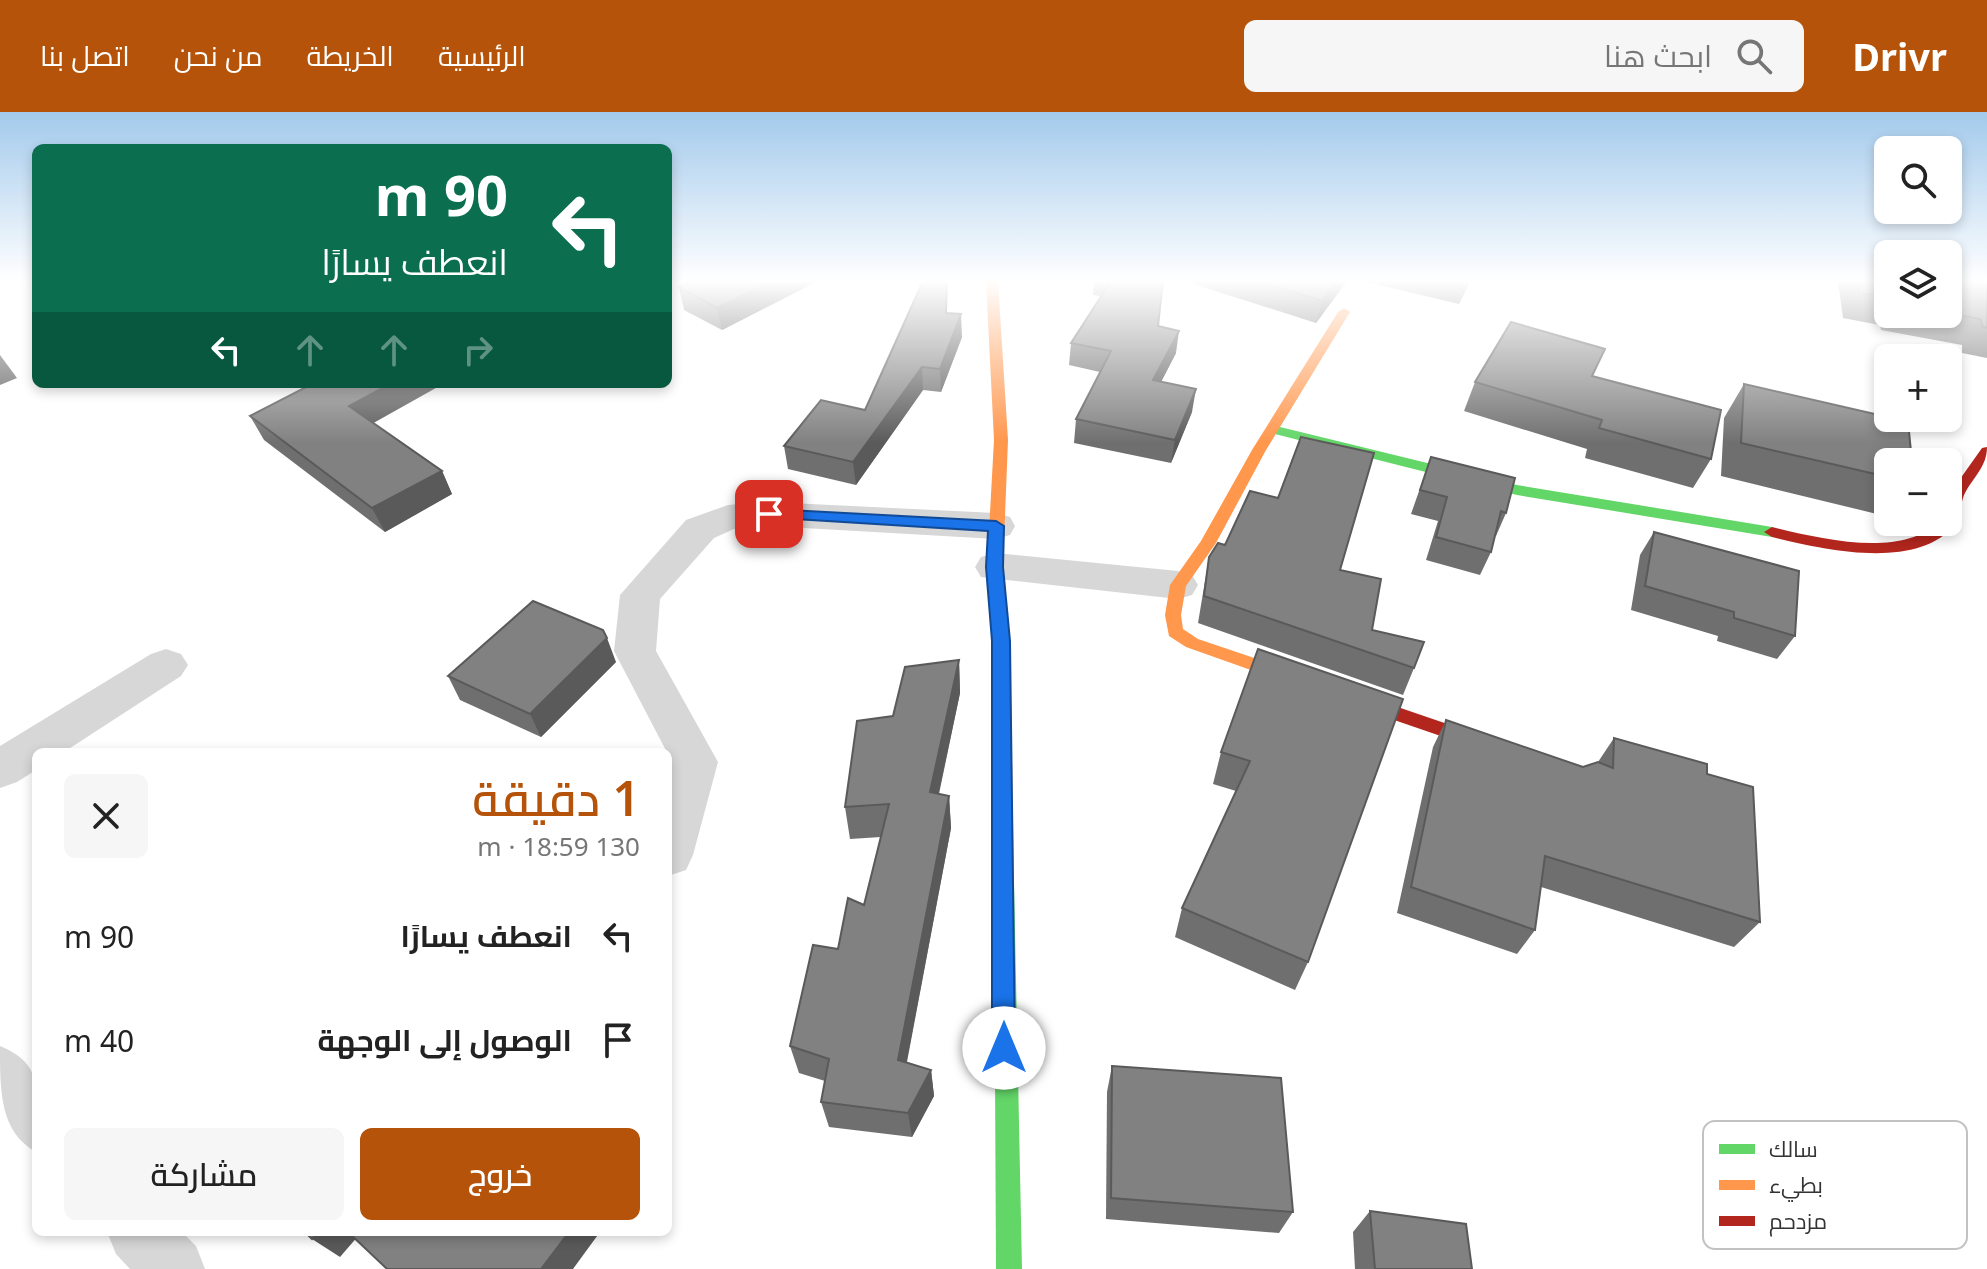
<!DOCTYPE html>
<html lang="ar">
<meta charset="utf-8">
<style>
body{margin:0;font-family:"Noto Sans",Cairo,sans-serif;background:#f6f6f6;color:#222;direction:rtl;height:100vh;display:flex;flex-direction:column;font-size:30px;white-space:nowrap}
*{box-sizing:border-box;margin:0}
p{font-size:26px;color:#767676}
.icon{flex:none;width:44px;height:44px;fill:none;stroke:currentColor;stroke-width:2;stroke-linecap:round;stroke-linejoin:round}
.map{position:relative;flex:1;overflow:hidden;direction:ltr}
.sheet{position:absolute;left:32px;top:636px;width:640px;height:488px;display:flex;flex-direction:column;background:#fff;border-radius:12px;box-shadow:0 4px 12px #0003;direction:rtl}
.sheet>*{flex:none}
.hud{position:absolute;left:32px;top:32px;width:640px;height:244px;border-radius:12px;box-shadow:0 4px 12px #0003;direction:rtl;background:#0b6e4f;color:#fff;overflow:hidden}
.tools{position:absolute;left:1874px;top:24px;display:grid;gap:16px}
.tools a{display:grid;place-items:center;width:88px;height:88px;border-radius:12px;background:#fff;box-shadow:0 4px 12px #0003;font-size:40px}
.pin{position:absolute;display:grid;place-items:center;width:68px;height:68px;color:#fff;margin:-34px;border-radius:16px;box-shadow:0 4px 12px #0006}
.me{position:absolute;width:88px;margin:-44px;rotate:0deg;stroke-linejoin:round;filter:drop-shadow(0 0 6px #0008)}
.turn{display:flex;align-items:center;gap:28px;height:168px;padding:0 32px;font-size:36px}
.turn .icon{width:104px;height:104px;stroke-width:2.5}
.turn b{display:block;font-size:56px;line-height:68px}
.lanes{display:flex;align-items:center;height:76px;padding:0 32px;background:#0003;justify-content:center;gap:40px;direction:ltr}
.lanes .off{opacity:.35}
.round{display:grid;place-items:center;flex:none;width:84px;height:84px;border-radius:12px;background:#f6f6f6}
.headline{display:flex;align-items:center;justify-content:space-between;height:136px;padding:0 32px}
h1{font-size:48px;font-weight:600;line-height:60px;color:#b45309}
.action{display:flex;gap:16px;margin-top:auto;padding:16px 32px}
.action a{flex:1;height:92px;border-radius:12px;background:#b45309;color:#fff;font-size:32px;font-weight:600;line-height:92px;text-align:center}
.action a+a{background:#f6f6f6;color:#222}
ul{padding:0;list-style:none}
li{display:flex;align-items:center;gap:24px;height:104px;padding:0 32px}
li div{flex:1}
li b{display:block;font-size:30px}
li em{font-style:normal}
header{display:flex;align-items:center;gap:48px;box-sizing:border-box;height:112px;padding:0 40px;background:#b45309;color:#fff}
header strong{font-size:38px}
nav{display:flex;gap:44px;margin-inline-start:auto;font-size:28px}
.search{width:560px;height:72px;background:#f6f6f6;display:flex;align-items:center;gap:20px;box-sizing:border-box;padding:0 28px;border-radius:12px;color:#767676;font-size:30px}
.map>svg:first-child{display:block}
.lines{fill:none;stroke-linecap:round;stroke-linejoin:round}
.street{fill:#d7d7d7;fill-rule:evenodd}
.fast{fill:#63d668;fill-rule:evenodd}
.slow{fill:#ff974d;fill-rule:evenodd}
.jam{fill:#b3261e;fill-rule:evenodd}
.wall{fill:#6f6f6f}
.shaded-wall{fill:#5a5a5a}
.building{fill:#818181;stroke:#5a5a5a;stroke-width:2}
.route{fill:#1a73e8;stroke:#114b97;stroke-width:2}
.key{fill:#fff;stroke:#c2c2c2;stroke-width:2}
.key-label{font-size:22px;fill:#333}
</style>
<header>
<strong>Drivr</strong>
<div class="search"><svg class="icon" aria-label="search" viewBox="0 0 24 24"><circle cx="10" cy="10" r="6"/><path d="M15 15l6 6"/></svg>ابحث هنا</div>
<nav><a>الرئيسية</a><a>الخريطة</a><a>من نحن</a><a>اتصل بنا</a></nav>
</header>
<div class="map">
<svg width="1987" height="1157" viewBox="0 0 1987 1157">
<rect width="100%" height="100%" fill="#fff"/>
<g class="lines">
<g class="street">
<path d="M769 390 996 401 1010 405 1015 414 1010 423 996 427 769 414 734 417 714 426 660 487 656 539 718 650 693 743 686 758 668 764V662L672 650 614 539 620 483 686 408 728 393Z"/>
<path d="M995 441 1178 459 1192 463 1198 473 1192 483 1178 487 981 465 975 455 981 445Z"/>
<path d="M166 537 181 542 188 553 181 564 64 640H36V658L17 670 0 676V634L151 542Z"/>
<path d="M0 934C51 954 36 994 36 1040 0 1020 0 980 0 934Z"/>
<path d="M107 1120H182L196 1134 205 1157H130L116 1142Z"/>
</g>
<g class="fast">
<path d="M1272 313 1517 373 1772 415 1780 420 1772 425 1517 383 1267 320V314Z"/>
<path d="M1004 760 1011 763 1014 769 1022 1157H996L994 769 997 763Z"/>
</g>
<g class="slow">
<path d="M986 169H998L1008 328 1003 455 1010 529 1014 769 1011 775 1004 778 997 775 994 769 992 529 987 455 994 328Z"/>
<path d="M1344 196 1350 200 1266 338 1216 431 1186 474 1181 503 1183 517 1198 527 1310 565 1313 570 1304 577 1186 535 1169 524 1165 503 1170 473 1201 429 1252 338 1338 200Z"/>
</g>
<g class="jam">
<path d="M1987 335C1987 355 1973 365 1964 383 1960 393 1961 404 1955 412 1918 460 1821 437 1772 425L1764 420 1772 415C1818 426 1901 447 1939 410H1948V384L1982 336Z"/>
<path d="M1304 563 1506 632 1508 637 1506 642 1499 644 1298 575 1295 570Z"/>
</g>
</g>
<g class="wall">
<path d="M692 169H818L722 218 684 198 679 175Z"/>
<path d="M1094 169H1163L1158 214 1176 241 1161 270 1192 300 1171 351 1074 331 1076 307 1100 260 1069 253 1071 231 1101 184 1093 183Z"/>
<path d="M1184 169H1347L1316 211Z"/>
<path d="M1367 169H1470L1459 192 1367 170Z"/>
<path d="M1838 169H1888V202H1948V169H1987V246L1962 241V233L1881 218 1880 213 1843 206Z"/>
<path d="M947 201 962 225 941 280 923 278 856 373 788 357 784 334 865 298Z"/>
<path d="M1592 264 1711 347 1693 376 1585 346 1587 337 1464 299 1475 270Z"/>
<path d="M1744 272 1912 350H1888V395L1881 403 1721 364 1724 306Z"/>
<path d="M250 304 373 311 442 359 452 382 385 420 264 328Z"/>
<path d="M1431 345 1506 401 1496 424H1495L1491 440 1480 463 1426 448 1438 409 1411 402Z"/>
<path d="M1654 420 1795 524 1777 547 1717 529 1718 524 1631 498 1640 443Z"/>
<path d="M1209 445 1340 458 1372 518 1414 556 1403 583 1198 511Z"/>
<path d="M1258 537 1308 850 1295 878 1175 825 1182 796 1236 679 1213 672 1221 640Z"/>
<path d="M959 548 960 581 939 682 949 684 951 716 907 950 931 958 934 984 912 1025 829 1015 821 990 825 969 799 961 790 934 838 837 864 793 881 725 850 727 845 695 893 604Z"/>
<path d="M616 550 541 625 460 588 448 564Z"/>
<path d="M1446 608 1583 655 1598 650 1614 626 1707 662 1760 810 1734 835 1541 775 1535 818 1517 842 1397 801 1433 635Z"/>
<path d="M1112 954 1293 1100 1279 1121 1106 1107 1107 980Z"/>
<path d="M1370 1099 1472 1157H1355L1353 1120Z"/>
</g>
<g class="shaded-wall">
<path d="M771 169H818L722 218 717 196Z"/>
<path d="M1336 169H1347L1316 211 1322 189Z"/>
<path d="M1468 169H1470L1459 192Z"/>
<path d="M961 202 962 225 941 280 940 257Z"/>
<path d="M1179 219 1176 241 1150 291 1153 268Z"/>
<path d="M0 243 17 266 0 273Z"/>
<path d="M922 255 923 278 856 373 853 350Z"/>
<path d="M390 272H443L361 318 349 294Z"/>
<path d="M1196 277 1192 300 1171 351 1175 328Z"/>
<path d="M442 359 452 382 385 420 372 396Z"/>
<path d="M607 526 616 550 541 625 530 602Z"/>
<path d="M959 548 960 581 932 712 930 680Z"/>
<path d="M949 684 951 716 902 974 898 948Z"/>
<path d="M931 958 934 984 912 1025 908 1001Z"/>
<path d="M318 1120H354L359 1123 340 1145 312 1127Z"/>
<path d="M569 1120H600L573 1157H541Z"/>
</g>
<g class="building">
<path d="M692 169H771L717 196 679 175Z"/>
<path d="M923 169H947L946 201 961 202 940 257 922 255 853 350 784 334 821 288 865 298Z"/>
<path d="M1111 169H1163L1158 214 1179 219 1153 268 1196 277 1175 328 1076 307 1111 239 1071 231Z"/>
<path d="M1258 169H1336L1322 189Z"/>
<path d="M1857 169H1888V186L1860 181Z"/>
<path d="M1948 169H1987V216L1982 214 1981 207 1948 201Z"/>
<path d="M1511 210 1605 237 1592 264 1721 298 1711 347 1599 316 1602 308 1475 270Z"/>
<path d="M312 272H390L349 294 442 359 372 396 250 304Z"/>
<path d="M1744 272 1888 305V306L1908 309 1912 350 1905 348V350H1888V365L1741 331Z"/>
<path d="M1301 325 1374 341 1340 458 1381 467 1372 518 1424 530 1414 556 1204 484 1209 445 1218 431 1225 433 1250 379 1278 386Z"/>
<path d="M1431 345 1515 366 1506 401 1501 399 1491 440 1436 425 1447 385 1420 378Z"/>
<path d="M1654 420 1799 459 1795 524 1734 506V500L1645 474Z"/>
<path d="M533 489 603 518 607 526 530 602 448 564Z"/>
<path d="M1258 537 1403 587 1308 850 1182 796 1250 649 1221 640Z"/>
<path d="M959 548 930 680 949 684 898 948 931 958 908 1001 821 990 829 947 790 934 813 833 838 837 848 786 864 793 889 692 845 695 857 609 893 604 905 555Z"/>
<path d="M1446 608 1583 655 1598 650 1613 656 1614 626 1707 652V662L1753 675 1760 810 1545 744 1535 818 1411 775Z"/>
<path d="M1112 954 1281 966 1293 1100 1111 1086Z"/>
<path d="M1370 1099 1466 1112 1472 1157H1375Z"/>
<path d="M305 1120H318L312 1127Z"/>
<path d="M348 1120H569L541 1157H387Z"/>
</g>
<linearGradient id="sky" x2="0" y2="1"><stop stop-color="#a3caec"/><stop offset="0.51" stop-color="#fff"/><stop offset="1" stop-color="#fff" stop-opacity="0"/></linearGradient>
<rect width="1987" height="331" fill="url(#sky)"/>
<path class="route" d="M769 397 996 409 1004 414 1003 455 1010 529 1015 936 1012 944 1004 947 996 944 992 936V529L986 455 988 419 763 405 761 402Z"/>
<rect x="1703" y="1009" width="264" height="128" rx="12" class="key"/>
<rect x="1719" y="1032" width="36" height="10" fill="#63d668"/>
<rect x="1719" y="1068" width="36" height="10" fill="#ff974d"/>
<rect x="1719" y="1104" width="36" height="10" fill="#b3261e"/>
<g class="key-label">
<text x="1769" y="1045">سالك</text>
<text x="1769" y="1081">بطيء</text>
<text x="1769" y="1117">مزدحم</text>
</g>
</svg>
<div class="tools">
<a><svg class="icon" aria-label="search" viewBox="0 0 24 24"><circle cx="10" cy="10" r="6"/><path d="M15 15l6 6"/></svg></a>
<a><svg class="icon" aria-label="layers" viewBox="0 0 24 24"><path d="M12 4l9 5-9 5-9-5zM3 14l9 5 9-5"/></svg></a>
<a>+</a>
<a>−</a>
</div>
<div class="pin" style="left:769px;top:402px;background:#d93025"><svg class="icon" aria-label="arrive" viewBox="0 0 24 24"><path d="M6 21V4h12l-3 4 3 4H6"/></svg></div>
<svg class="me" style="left:1004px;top:936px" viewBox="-20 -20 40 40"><circle r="19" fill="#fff"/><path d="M0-13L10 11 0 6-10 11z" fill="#1a73e8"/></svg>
<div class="hud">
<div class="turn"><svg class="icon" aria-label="left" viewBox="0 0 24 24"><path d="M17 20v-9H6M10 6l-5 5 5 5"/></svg><div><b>90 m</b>انعطف يسارًا</div></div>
<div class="lanes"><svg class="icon" aria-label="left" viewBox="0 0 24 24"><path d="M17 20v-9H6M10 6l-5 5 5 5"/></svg><svg class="icon off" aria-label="ahead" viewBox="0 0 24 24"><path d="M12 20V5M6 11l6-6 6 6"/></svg><svg class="icon off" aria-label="ahead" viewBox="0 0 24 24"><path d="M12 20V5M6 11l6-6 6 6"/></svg><svg class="icon off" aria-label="right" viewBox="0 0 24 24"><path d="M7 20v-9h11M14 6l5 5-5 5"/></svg></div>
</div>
<section class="sheet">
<div class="headline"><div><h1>1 دقيقة</h1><p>130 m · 18:59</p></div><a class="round"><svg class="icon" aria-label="close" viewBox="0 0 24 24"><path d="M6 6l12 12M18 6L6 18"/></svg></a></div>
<ul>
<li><svg class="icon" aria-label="left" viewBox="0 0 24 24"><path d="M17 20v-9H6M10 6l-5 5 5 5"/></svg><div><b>انعطف يسارًا</b></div><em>90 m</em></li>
<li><svg class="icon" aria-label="arrive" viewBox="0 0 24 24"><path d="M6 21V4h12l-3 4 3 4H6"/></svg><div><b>الوصول إلى الوجهة</b></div><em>40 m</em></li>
</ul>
<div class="action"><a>خروج</a><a>مشاركة</a></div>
</section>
</div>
